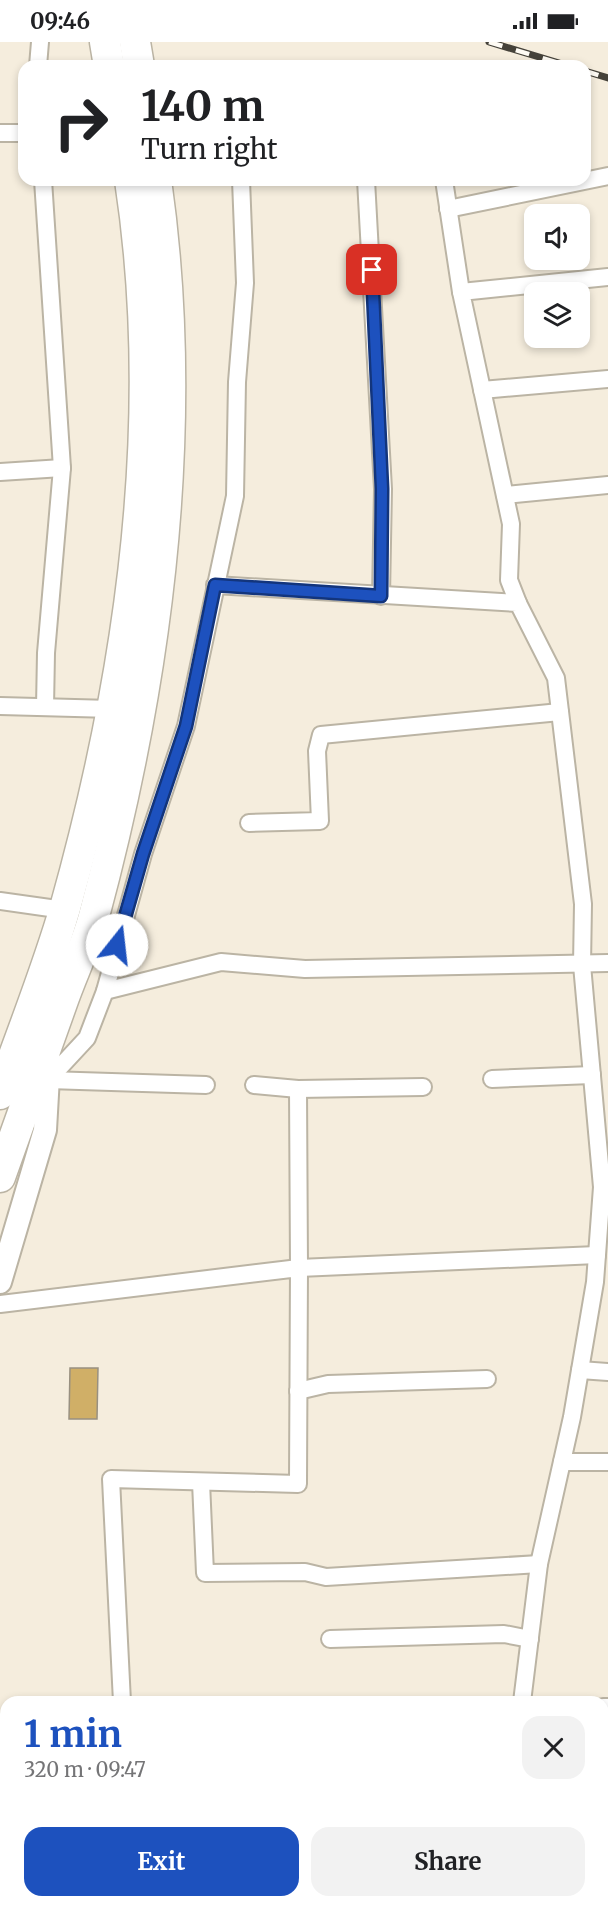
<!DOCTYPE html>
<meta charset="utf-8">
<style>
body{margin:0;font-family:Merriweather,serif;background:#f2f2f2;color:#202124;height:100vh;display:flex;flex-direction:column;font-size:22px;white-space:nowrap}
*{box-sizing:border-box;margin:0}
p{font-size:20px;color:#757577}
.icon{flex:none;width:33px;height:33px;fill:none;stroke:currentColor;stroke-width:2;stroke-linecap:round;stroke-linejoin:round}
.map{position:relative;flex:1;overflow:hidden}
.details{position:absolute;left:0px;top:1654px;width:609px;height:212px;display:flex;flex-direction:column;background:#fff;border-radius:18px 18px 0 0;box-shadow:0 3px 9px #0003}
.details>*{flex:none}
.guide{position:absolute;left:18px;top:18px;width:573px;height:126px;border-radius:18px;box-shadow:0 3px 9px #0003;background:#fff;color:#202124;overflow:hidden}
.fabs{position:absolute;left:524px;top:162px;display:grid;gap:12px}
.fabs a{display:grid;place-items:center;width:66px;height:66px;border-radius:12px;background:#fff;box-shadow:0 3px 9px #0003;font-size:30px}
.pin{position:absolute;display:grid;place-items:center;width:51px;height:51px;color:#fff;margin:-26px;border-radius:12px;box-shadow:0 3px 9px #0006}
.me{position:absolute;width:66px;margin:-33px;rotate:16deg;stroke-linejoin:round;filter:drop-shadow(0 0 4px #0008)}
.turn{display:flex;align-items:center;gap:21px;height:126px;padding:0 24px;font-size:27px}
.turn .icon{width:78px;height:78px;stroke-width:2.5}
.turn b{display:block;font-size:42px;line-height:51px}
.round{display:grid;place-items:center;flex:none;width:63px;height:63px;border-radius:18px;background:#f2f2f2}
.summary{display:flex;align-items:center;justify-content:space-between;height:102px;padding:0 24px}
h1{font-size:36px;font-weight:700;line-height:45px;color:#1d51be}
.primary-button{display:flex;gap:12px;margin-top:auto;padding:12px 24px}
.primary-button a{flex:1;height:69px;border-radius:18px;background:#1d51be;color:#fff;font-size:24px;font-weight:700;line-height:69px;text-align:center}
.primary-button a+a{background:#f2f2f2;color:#202124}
.status{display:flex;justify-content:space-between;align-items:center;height:42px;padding:0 30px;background:#fff;direction:ltr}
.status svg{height:16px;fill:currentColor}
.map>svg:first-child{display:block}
.building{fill:#d0af67;stroke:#989081;stroke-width:1.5}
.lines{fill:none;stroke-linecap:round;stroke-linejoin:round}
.street-casing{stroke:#bbb4a4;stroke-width:20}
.secondary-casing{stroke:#bbb4a4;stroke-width:26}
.highway-casing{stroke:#bbb4a4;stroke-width:33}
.street{stroke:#fff;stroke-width:16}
.secondary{stroke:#fff;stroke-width:22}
.highway{stroke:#fff;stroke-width:30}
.rail-casing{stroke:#45423a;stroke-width:7}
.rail{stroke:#fefbf4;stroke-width:4.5;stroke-dasharray:14;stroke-linecap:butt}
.route-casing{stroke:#13357c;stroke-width:15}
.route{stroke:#1d51be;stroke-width:10}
</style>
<div class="status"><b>09:46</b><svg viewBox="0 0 49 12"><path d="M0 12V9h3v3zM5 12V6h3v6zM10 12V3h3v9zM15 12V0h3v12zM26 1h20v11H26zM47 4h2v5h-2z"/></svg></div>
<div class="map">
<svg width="608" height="1865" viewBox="0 0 608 1865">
<rect width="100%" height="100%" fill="#f5eddd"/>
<path class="building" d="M70 1326H98L97 1377H69Z"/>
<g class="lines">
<g class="street-casing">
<g id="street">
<path d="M38 24 40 0"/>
<path d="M0 91H24"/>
<path d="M43 138 62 426 46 611 45 665"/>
<path d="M366 138 383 447 381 554"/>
<path d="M444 138 461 250"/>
<path d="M448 167 608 134"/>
<path d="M482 348 608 337"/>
<path d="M0 430 62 426"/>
<path d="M505 453 608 443"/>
<path d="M215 543 518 561 556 636 583 862 582 923 602 1145 595 1240 572 1375 539 1522 522 1660"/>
<path d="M518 561 509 538 511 482 461 250 608 235"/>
<path d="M0 664 112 667"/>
<path d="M249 781 320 779 317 709 321 693 560 670"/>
<path d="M0 859 64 868"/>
<path d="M105 949 221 920 305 927 608 921"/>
<path d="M492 1037 592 1033"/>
<path d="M48 1038 87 996 105 949 143 812 186 684 235 454 237 340 245 241 241 138"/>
<path d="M48 1038 206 1043"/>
<path d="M254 1043 298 1047 423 1045"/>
<path d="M298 1047 299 1226 597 1213"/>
<path d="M0 1262 299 1226 298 1442 111 1437 122 1660"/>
<path d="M580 1328 608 1330"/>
<path d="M298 1349 328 1342 487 1337"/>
<path d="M562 1420H608"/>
<path d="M201 1440 205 1531 305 1530 326 1535 539 1522"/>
<path d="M330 1597 504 1592 530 1597"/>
<path d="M603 1665H608"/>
<path d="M603 1800H608"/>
<path d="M131 1860V1865"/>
<path d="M208 1860V1865"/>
<path d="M323 1865V1860"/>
<path d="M499 1865V1860"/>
</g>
</g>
<g class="secondary-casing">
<path id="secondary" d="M0 1240 45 1088 49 1017"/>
</g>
<g class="highway-casing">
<g id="highway">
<path d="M105 0 109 24"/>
<path d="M135 0 139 24"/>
<path d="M0 1052C22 990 47 928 65 866 131 631 167 381 130 138"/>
<path d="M0 1135C21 1077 41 1019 62 961 72 932 86 904 94 874 158 636 191 383 156 138"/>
</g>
</g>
<use href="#street" class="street"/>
<use href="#secondary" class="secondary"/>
<use href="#highway" class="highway"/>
<g class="rail-casing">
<g id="rail">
<path d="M489 0 569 24"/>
<path d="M585 29 608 36"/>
</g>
</g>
<use href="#rail" class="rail"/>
</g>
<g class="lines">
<g class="route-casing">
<path id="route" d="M117 903 143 812 186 684 215 543 381 554 382 447 372 228"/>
</g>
<use href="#route" class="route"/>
</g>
</svg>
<div class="fabs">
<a><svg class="icon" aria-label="sound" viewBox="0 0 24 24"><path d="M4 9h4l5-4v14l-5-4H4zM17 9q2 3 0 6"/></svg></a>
<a><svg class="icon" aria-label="layers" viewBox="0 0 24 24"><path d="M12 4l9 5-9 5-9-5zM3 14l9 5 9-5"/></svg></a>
</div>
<div class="pin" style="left:372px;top:228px;background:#d93025"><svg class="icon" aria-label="arrive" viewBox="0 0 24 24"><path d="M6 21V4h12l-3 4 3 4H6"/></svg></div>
<svg class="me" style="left:117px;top:903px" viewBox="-20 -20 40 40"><circle r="19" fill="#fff"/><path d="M0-13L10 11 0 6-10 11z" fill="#1d51be"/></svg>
<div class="guide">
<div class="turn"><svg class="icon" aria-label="right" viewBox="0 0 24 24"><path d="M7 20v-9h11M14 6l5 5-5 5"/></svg><div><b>140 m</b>Turn right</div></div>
</div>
<section class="details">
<div class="summary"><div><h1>1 min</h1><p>320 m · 09:47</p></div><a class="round"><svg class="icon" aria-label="close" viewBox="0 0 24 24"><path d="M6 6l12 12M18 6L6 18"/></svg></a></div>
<div class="primary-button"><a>Exit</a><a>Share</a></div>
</section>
</div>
